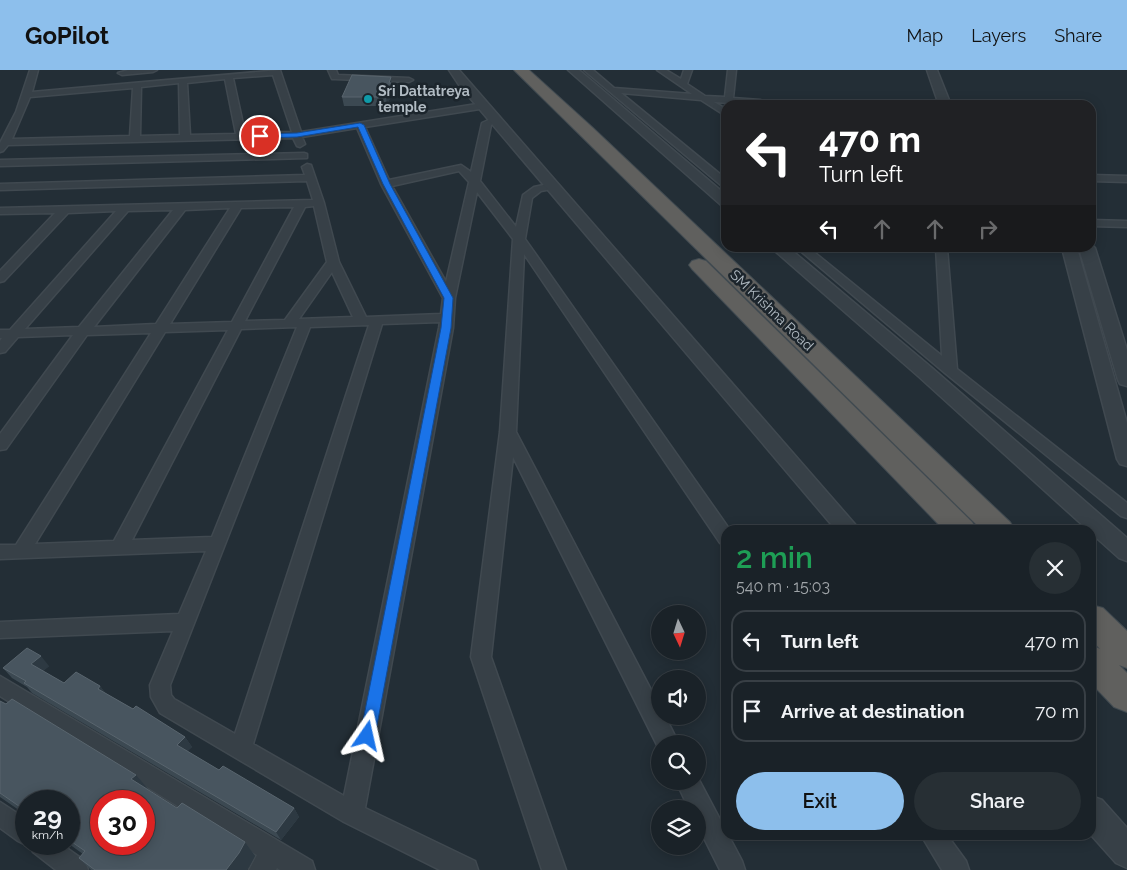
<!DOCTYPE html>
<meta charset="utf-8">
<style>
body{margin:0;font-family:Raleway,sans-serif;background:#272f34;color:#f1f3f6;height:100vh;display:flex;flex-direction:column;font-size:19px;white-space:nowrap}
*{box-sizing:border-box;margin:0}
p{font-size:16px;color:#9fa4a8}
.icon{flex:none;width:28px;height:28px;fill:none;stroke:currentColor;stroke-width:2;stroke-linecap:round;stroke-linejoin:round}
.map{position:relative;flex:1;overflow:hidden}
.side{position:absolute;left:721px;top:455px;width:375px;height:315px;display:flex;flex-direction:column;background:#1a2228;border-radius:15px;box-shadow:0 2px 12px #0003,0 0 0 1px #383f45}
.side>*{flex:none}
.hud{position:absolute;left:721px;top:30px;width:375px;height:152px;border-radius:15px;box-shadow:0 2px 12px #0003,0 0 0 1px #383f45;background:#202124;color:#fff;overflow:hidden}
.needle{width:32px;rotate:176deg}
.controls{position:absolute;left:651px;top:535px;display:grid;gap:10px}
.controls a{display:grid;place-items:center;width:55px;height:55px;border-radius:50%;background:#1a2228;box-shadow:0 2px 12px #0003,0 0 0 1px #383f45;font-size:25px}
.speed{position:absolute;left:15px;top:720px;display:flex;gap:10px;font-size:25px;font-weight:700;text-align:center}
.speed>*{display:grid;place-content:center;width:65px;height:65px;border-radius:50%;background:#1a2228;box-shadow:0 2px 12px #0003,0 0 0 1px #383f45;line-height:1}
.speed small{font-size:12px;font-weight:400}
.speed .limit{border:8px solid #d22;background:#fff;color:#111}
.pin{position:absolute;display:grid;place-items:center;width:42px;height:42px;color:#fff;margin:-21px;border:2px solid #fff;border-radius:50%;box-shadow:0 1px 5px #0007}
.me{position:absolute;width:55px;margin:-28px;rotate:11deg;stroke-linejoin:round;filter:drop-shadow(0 0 4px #0008)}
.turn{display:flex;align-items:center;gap:18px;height:105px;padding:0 15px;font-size:22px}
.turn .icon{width:65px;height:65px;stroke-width:2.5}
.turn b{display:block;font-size:35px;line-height:42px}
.lanes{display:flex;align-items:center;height:48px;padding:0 15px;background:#0003;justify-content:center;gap:25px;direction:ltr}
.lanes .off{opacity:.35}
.round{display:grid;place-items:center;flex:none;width:52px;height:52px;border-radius:26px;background:#272f34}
.headline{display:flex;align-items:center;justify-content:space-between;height:85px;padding:0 15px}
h1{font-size:30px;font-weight:600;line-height:38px;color:#1e9e55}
.cta{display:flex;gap:10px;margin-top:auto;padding:10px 15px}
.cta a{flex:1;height:58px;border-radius:30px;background:#8dbfec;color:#111;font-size:20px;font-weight:600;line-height:58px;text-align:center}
.cta a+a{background:#272f34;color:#f1f3f6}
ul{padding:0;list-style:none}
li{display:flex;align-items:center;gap:15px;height:62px;margin:0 10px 8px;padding:0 5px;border:2px solid #383f45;border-radius:15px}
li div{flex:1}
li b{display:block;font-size:19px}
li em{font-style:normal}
header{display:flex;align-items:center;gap:30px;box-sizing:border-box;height:70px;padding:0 25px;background:#8dbfec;color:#111}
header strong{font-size:24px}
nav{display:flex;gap:28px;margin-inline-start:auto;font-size:18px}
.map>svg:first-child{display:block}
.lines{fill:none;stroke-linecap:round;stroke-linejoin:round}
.minor-casing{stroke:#404950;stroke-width:3}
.tertiary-casing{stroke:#404950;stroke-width:3}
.trunk-casing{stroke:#414b52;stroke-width:2}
.minor{fill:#374047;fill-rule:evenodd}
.tertiary{fill:#374047;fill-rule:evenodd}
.trunk{fill:#60605e;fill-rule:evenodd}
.wall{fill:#3c4952}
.shaded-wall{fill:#2d3942}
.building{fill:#48555f;stroke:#59656e;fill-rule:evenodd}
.route{fill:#1a73e8;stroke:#114b97}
.culture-dot{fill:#0f9aa8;stroke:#1c252c;stroke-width:2}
.labels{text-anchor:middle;stroke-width:5;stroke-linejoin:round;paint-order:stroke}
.far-poi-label{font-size:14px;font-weight:bold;fill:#b1bbc3;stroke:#1c252c;text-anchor:start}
.far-street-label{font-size:14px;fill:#b1bbc3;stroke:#1c252c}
</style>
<header>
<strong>GoPilot</strong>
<nav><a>Map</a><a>Layers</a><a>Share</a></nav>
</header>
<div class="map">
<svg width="1127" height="800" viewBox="0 0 1127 800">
<rect width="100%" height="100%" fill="#232e36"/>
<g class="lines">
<g class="minor-casing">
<g id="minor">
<path d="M30 0H38L32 22 280 0 301 62 483 33 486 34V38L365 57 389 110 461 95 471 102 482 53 495 47 499 50 491 55 480 111 516 157 523 125 534 117 553 113 558 116 557 118 541 121 532 128 525 169 730 460H726V475L720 473 524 184 516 362 660 637V646H665L679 674H660V681L513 387 491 587 566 800H542L471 587 500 362 513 169 477 122 455 228 453 258 365 738 475 791 478 800H440L344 752 160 643 151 627 150 615 173 561 0 568V552L179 544 206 481 0 489V475H16L151 263 87 265 6 379 0 380V364L73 265 18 267 5 282 0 283V271L2 268H0V260H10L116 141 68 143 4 211 0 212V201L55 143 0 144V138L313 130 307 111 0 120V114L305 105 302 97 307 94 311 95 324 133 339 192 366 247 441 244 443 228 381 114 357 58 302 67 305 74 300 77 297 76 293 68 8 75 3 81 0 82V73L16 42ZM273 5 292 62 245 63 233 8ZM225 9 236 64 190 65 187 13ZM179 13 180 65 140 66 141 17ZM133 18 130 66 12 69 30 27ZM459 101 469 112 446 212 392 116ZM314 136 327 192 285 250 245 251 305 137ZM294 137 232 252 170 254 241 138ZM230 138 156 254 94 257 185 140ZM173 140 79 257 25 259 128 141ZM332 202 353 247 299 249ZM440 252 439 258 344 726 253 674 382 254ZM369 255 235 664 174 629 171 625 170 615 310 257ZM297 257 212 467 132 470 241 259ZM228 260 114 471 35 474 165 262Z"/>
<path d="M128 0H157L153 2 122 5 118 3Z"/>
<path d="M328 0H336L338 5 409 8 413 10 409 12 335 9H332Z"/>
<path d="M584 0H593L614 18 692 24 657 0H666L681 9 684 0H692L687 14 705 26 725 27 728 0H736L733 28 760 30 763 31 764 35 714 32 726 39V46L701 30 621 23 726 109V117L722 116Z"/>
<path d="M304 83 307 84V88L0 96V90Z"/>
<path d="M1091 105 1127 106V112L1091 111Z"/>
<path d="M1091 150 1127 151V157L1091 156Z"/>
<path d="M797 178H809L942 286 936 178H947L957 299 1127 433V448L1121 446 945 303Z"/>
<path d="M0 606 312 791 315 800H280L277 798 276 800H249L257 785 0 626Z"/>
<path d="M698 708 742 791 745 800H720L698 756V739H689L676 711H698Z"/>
<path d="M0 732 26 749V774H29L26 775 18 771 0 758Z"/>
<path d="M921 765H947L966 791 969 800H942Z"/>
<path d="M29 774H61L85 791 88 800H56L33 782Z"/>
</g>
</g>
<g class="tertiary-casing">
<g id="tertiary">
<path d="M449 0H459L860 460H836L459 15Z"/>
<path d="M568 0H579L726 125V136L721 135Z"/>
<path d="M927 0H937L951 35H939Z"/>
<path d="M1091 174 1095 178 1127 280V316L1120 314 1118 310 1079 178H1091Z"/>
<path d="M773 178H789L932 298 1127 468V491L1119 488 1091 463V460H1088L918 306 775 181Z"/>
<path d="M1062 178H1077L1127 353V396L1120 394 1117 389Z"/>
<path d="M1091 726 1102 730 1127 758V798L1116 793 1091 765Z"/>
</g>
</g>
<g class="trunk-casing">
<g id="trunk">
<path d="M514 0H529L593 58 1010 452 1015 460H982Z"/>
<path d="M699 189 706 191 972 452 977 460H944L692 199 689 195 692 191Z"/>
<path d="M1091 535 1103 538 1127 561V598L1119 595 1127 603V642L1114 637 1091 613V575L1100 579 1091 569Z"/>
</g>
</g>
<use href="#minor" class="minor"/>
<use href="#tertiary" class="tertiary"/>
<use href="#trunk" class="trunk"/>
</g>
<g class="wall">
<path d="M391 7 392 22 387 36H344L342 27Z"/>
<path d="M49 596 43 601 64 613 100 616 105 623 133 639 185 667 192 677 187 681 219 700 294 738 299 747 281 770 32 623 27 617 12 608 3 598Z"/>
<path d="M0 631 177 738 245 772 255 786 249 797 246 800H91L79 788 83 784 69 774V731H26V745L0 727Z"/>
</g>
<g class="shaded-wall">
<path d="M391 7 392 22 387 36 386 27Z"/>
<path d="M41 586 49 596 40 604 31 594Z"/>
<path d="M100 616 108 626 98 619Z"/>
<path d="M185 667 192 677 184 685 177 675Z"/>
<path d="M136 705 148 719 131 709Z"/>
<path d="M294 738 299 747 281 770 276 762Z"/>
<path d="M245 772 255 786 249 797 246 800H226Z"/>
</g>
<g class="building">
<path d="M352 5 391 7 389 13H391L386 27H342Z"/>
<path d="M27 578 41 586 31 594 64 613 76 602 100 616 98 619 133 639 136 636 185 667 177 675 219 700 223 696 294 738 276 762 24 613 26 611 3 598Z"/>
<path d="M12 629 136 705 131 709 177 738 182 733 245 772 239 783 226 800H95L79 788 85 781 69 770V731H26V741L0 723V631L6 634ZM101 731H144V774H101Z"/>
</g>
<path class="route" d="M360 53 364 55 390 114 453 228 451 258 375 666 373 671 367 673 362 671 360 666 441 258 444 228 383 114 358 57 297 67 260 68 256 66 260 64 297 63Z"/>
<circle class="culture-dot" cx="368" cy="29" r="5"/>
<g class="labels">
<g class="far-poi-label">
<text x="378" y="26">Sri Dattatreya<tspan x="378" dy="16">temple</tspan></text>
</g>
<g class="far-street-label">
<text transform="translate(772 240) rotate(44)" y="5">SM Krishna Road</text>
</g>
</g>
</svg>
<div class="controls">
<a><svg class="needle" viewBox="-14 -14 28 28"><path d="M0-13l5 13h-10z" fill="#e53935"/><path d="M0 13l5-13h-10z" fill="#9fa4a8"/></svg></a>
<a><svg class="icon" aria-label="sound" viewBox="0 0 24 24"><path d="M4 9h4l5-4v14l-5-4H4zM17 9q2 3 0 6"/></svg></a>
<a><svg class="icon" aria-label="search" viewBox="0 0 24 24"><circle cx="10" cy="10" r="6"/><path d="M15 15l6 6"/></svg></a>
<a><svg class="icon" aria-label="layers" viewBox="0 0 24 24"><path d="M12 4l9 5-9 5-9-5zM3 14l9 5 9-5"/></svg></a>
</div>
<div class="speed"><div>29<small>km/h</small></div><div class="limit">30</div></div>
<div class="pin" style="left:260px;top:66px;background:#d93025"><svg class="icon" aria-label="arrive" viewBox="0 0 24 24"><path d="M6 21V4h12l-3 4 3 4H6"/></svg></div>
<svg class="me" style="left:367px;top:666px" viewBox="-20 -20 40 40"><path d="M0-17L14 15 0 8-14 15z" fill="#1a73e8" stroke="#fff" stroke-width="4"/></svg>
<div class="hud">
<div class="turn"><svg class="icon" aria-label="left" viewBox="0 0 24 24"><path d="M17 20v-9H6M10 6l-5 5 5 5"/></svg><div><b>470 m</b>Turn left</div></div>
<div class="lanes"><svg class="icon" aria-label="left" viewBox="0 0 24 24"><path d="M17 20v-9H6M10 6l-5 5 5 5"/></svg><svg class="icon off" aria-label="ahead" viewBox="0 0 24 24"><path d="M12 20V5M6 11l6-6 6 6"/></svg><svg class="icon off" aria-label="ahead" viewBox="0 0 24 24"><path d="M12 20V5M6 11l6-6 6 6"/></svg><svg class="icon off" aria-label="right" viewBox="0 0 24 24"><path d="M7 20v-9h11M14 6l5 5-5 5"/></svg></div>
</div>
<section class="side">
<div class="headline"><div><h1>2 min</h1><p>540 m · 15:03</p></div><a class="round"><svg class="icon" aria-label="close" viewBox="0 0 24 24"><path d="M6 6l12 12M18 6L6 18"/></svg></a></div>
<ul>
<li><svg class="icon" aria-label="left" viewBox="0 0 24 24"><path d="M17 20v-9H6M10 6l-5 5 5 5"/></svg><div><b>Turn left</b></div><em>470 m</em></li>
<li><svg class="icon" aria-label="arrive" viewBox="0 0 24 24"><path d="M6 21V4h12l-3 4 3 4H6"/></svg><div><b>Arrive at destination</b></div><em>70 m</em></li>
</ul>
<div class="cta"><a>Exit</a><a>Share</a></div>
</section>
</div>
